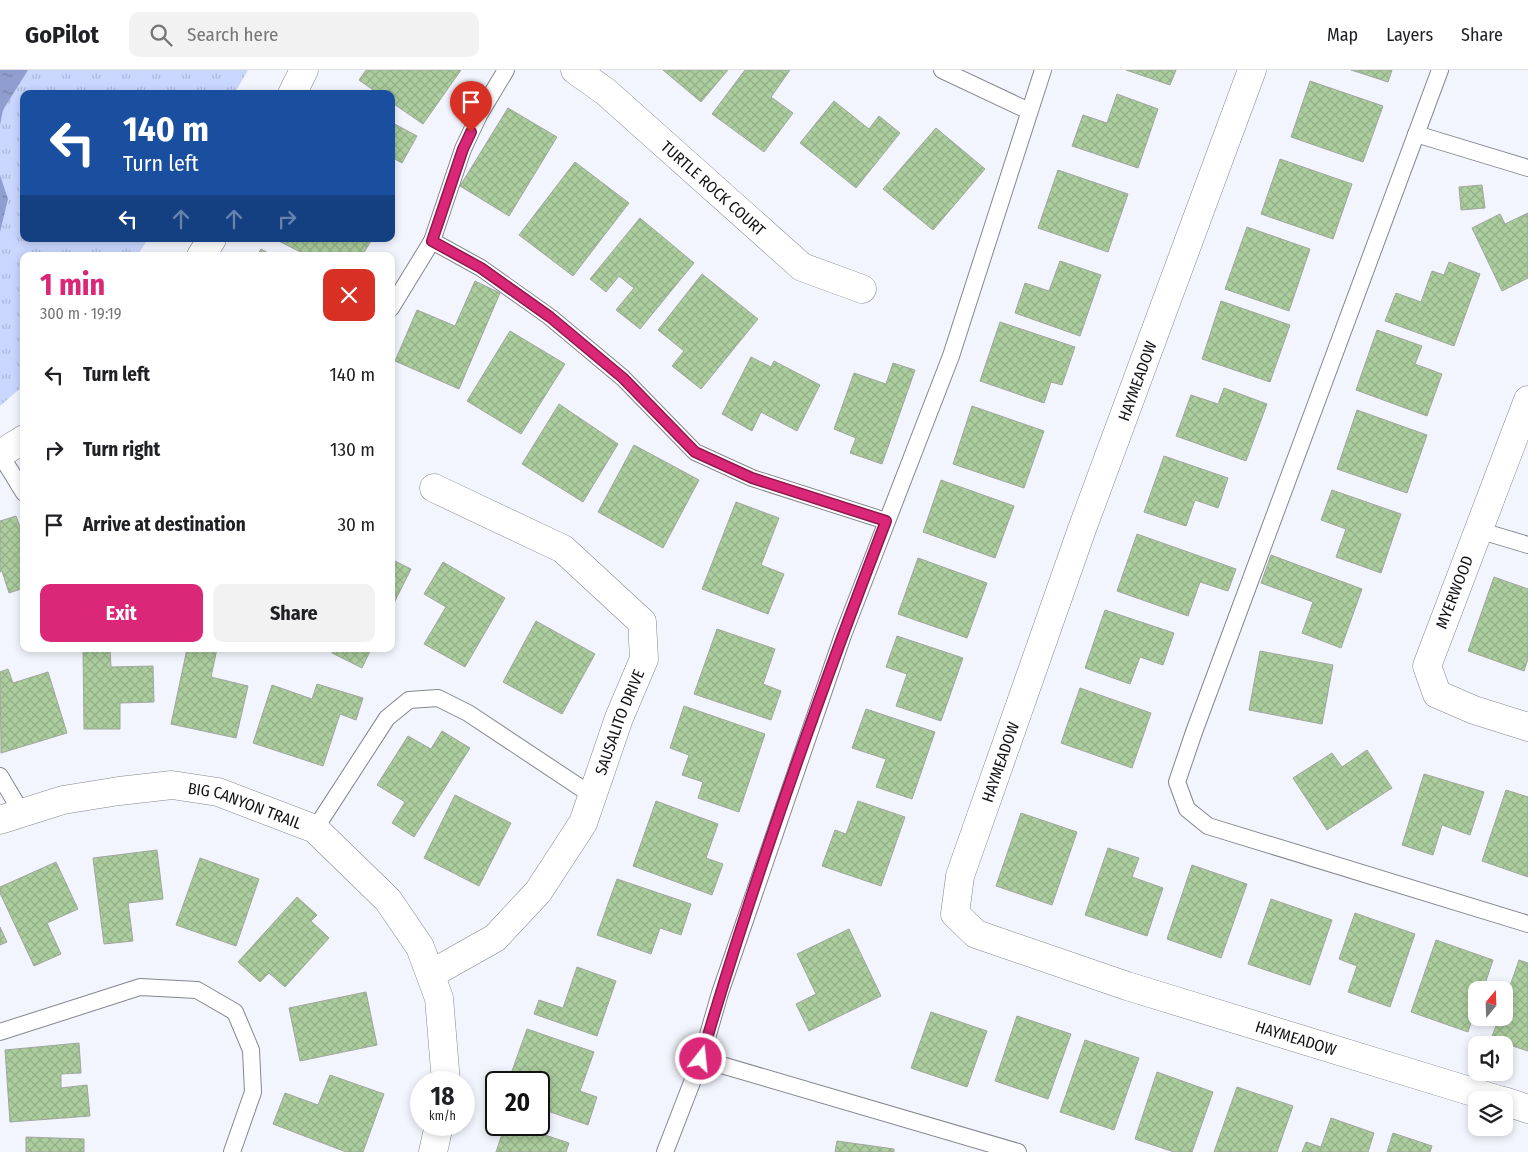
<!DOCTYPE html>
<meta charset="utf-8">
<style>
body{margin:0;font-family:"Fira Sans Condensed",sans-serif;background:#f2f2f2;color:#202124;height:100vh;display:flex;flex-direction:column;font-size:19px;white-space:nowrap}
*{box-sizing:border-box;margin:0}
p{font-size:16px;color:#757577}
.icon{flex:none;width:28px;height:28px;fill:none;stroke:currentColor;stroke-width:2;stroke-linecap:round;stroke-linejoin:round}
.map{position:relative;flex:1;overflow:hidden}
.side{position:absolute;left:20px;top:182px;width:375px;height:400px;display:flex;flex-direction:column;background:#fff;border-radius:10px;box-shadow:0 2px 8px #0003}
.side>*{flex:none}
.hud{position:absolute;left:20px;top:20px;width:375px;height:152px;border-radius:10px;box-shadow:0 2px 8px #0003;background:#1a4fa0;color:#fff;overflow:hidden}
.needle{width:32px;rotate:19deg}
.buttons{position:absolute;left:1468px;top:911px;display:grid;gap:10px}
.buttons a{display:grid;place-items:center;width:45px;height:45px;border-radius:10px;background:#fff;box-shadow:0 2px 8px #0003;font-size:25px}
.speed{position:absolute;left:410px;top:1001px;display:flex;gap:10px;font-size:25px;font-weight:700;text-align:center}
.speed>*{display:grid;place-content:center;width:65px;height:65px;border-radius:50%;background:#fff;box-shadow:0 2px 8px #0003;line-height:1}
.speed small{font-size:12px;font-weight:400}
.speed .limit{border:2px solid #111;border-radius:8px;background:#fff;color:#111}
.pin{position:absolute;display:grid;place-items:center;width:42px;height:42px;color:#fff;margin:-51px -21px;border-radius:50% 50% 50% 0;rotate:-45deg;box-shadow:0 0 5px #0007}
.pin .icon{rotate:45deg}
.me{position:absolute;width:55px;margin:-28px;rotate:16deg;stroke-linejoin:round;filter:drop-shadow(0 0 4px #0008)}
.turn{display:flex;align-items:center;gap:18px;height:105px;padding:0 20px;font-size:22px}
.turn .icon{width:65px;height:65px;stroke-width:2.5}
.turn b{display:block;font-size:35px;line-height:42px}
.lanes{display:flex;align-items:center;height:48px;padding:0 20px;background:#0003;justify-content:center;gap:25px;direction:ltr}
.lanes .off{opacity:.35}
.round{display:grid;place-items:center;flex:none;width:52px;height:52px;border-radius:10px;background:#f2f2f2}
.head{display:flex;align-items:center;justify-content:space-between;height:85px;padding:0 20px}
h1{font-size:30px;font-weight:700;line-height:38px;color:#db2777}
.primary-button{display:flex;gap:10px;margin-top:auto;padding:10px 20px}
.primary-button a{flex:1;height:58px;border-radius:10px;background:#db2777;color:#fff;font-size:20px;font-weight:700;line-height:58px;text-align:center}
.primary-button a+a{background:#f2f2f2;color:#202124}
ul{padding:0;list-style:none}
li{display:flex;align-items:center;gap:15px;height:75px;padding:0 20px}
li div{flex:1}
li b{display:block;font-size:19px}
li em{font-style:normal}
header{display:flex;align-items:center;gap:30px;box-sizing:border-box;height:70px;padding:0 25px;background:#fff;border-bottom:1px solid #e0e0e0}
header strong{font-size:24px}
nav{display:flex;gap:28px;margin-inline-start:auto;font-size:18px}
.search{width:350px;height:45px;background:#f2f2f2;display:flex;align-items:center;gap:12px;box-sizing:border-box;padding:0 18px;border-radius:10px;color:#757577;font-size:19px}
.map>svg:first-child{display:block}
.park{fill:url(#park-tufts)}
.water{fill:url(#water-ripples)}
.building{fill:url(#building-cross-hatch);stroke:#a2a6a0}
.lines{fill:none;stroke-linecap:round;stroke-linejoin:round}
.lane-casing{stroke:#85878e;stroke-width:18}
.street-casing{stroke:#85878e;stroke-width:29}
.lane{stroke:#fff;stroke-width:16}
.street{stroke:#fff;stroke-width:28}
.route-casing{stroke:#8e194d;stroke-width:12}
.route{stroke:#db2777;stroke-width:9}
.labels{text-anchor:middle;stroke-width:4;stroke-linejoin:round;paint-order:stroke}
.street-label{font-size:16px;fill:#121315;stroke:#fff}
</style>
<header>
<strong>GoPilot</strong>
<div class="search"><svg class="icon" aria-label="search" viewBox="0 0 24 24"><circle cx="10" cy="10" r="6"/><path d="M15 15l6 6"/></svg>Search here</div>
<nav><a>Map</a><a>Layers</a><a>Share</a></nav>
</header>
<div class="map">
<svg width="1528" height="1082" viewBox="0 0 1528 1082">
<defs>
<pattern id="park-tufts" width="24" height="20" patternUnits="userSpaceOnUse" patternTransform="scale(1.25)"><rect width="24" height="20" fill="#c9d6fd"/><path d="M3 7l-1-3M5 7V3M7 7l1-3M15 17l-1-3M17 17v-4M19 17l1-3" fill="none" stroke="#acb7d8"/></pattern>
<pattern id="water-ripples" width="26" height="14" patternUnits="userSpaceOnUse" patternTransform="scale(1.25)"><rect width="26" height="14" fill="#8f9ece"/><path d="M2 4q2-2 4 0t4 0M15 11q2-2 4 0t4 0" fill="none" stroke="#7380a6"/></pattern>
<pattern id="building-cross-hatch" width="8" height="8" patternUnits="userSpaceOnUse" patternTransform="scale(1.25)"><rect width="8" height="8" fill="#accd9e"/><path d="M0 0l8 8M0 8l8-8" fill="none" stroke="#93af87"/></pattern>
</defs>
<rect width="100%" height="100%" fill="#f2f5fd"/>
<path class="park" d="M0 0H248L234 24H24V169H148L137 186H24V315L0 336Z"/>
<g class="water">
<path d="M0 0H28L3 40 0 55Z"/>
<path d="M0 105 8 129 0 162Z"/>
</g>
<g class="building">
<path d="M366 0H461L423 54 391 32V24H379L359 10Z"/>
<path d="M663 0H728L701 32Z"/>
<path d="M745 0H790L771 27 793 43 764 82 712 44Z"/>
<path d="M1126 0H1176L1170 15Z"/>
<path d="M1351 0H1392L1388 12Z"/>
<path d="M1310 11 1383 36 1363 92 1291 67Z"/>
<path d="M1117 24 1158 39 1138 98 1072 76 1083 45 1107 53Z"/>
<path d="M834 31 869 59 879 46 900 63 856 118 800 73Z"/>
<path d="M508 38 557 67 509 146 460 116Z"/>
<path d="M391 52 417 66 402 93 391 87Z"/>
<path d="M936 58 985 99 933 160 883 119Z"/>
<path d="M1280 89 1352 114 1333 169 1261 144Z"/>
<path d="M575 92 629 133 573 206 519 165Z"/>
<path d="M1058 100 1128 124 1108 182 1038 158Z"/>
<path d="M1482 115 1485 138 1461 140 1459 117Z"/>
<path d="M1528 143V208L1502 221 1472 158 1500 144 1505 154Z"/>
<path d="M640 148 694 193 640 259 616 240 634 218 619 206 606 222 590 209Z"/>
<path d="M1247 157 1310 179 1289 241 1225 219Z"/>
<path d="M275 169H372L362 186H308Z"/>
<path d="M261 179 274 186H257Z"/>
<path d="M1060 191 1101 205 1080 266 1015 243 1025 213 1049 221Z"/>
<path d="M1449 192 1480 204 1454 276 1385 251 1396 223 1421 232 1432 201 1444 205Z"/>
<path d="M702 204 758 249 701 319 672 296 684 281 658 260Z"/>
<path d="M475 211 500 223 459 319 395 291 417 240 455 256Z"/>
<path d="M1221 231 1290 255 1270 312 1202 289Z"/>
<path d="M1000 252 1075 277 1062 315 1051 312 1044 333 980 311Z"/>
<path d="M1377 260 1422 276 1415 294 1442 304 1427 346 1356 320Z"/>
<path d="M510 261 565 294 521 364 467 331Z"/>
<path d="M751 287 771 297 774 291 820 315 797 361 761 342 752 361 722 344Z"/>
<path d="M893 293 915 300 882 394 850 383 856 368 834 359 854 303 886 314Z"/>
<path d="M1224 318 1267 334 1246 391 1176 366 1191 325 1218 334Z"/>
<path d="M559 334 618 374 583 432 522 394Z"/>
<path d="M972 336 1044 361 1024 418 953 394Z"/>
<path d="M1357 340 1427 365 1407 423 1337 399Z"/>
<path d="M634 375 699 410 663 478 598 442Z"/>
<path d="M1164 386 1228 408 1218 438 1195 430 1186 456 1144 442Z"/>
<path d="M941 410 1014 436 995 488 923 462Z"/>
<path d="M1332 420 1401 444 1381 503 1336 487 1346 459 1321 450Z"/>
<path d="M736 432 779 448 761 495 784 504 768 544 702 519Z"/>
<path d="M16 446 24 468V518L9 523 2 501 0 502V451Z"/>
<path d="M1137 464 1236 499 1228 521 1200 512 1188 546 1117 521Z"/>
<path d="M1271 485 1362 519 1341 578 1302 563 1313 532 1261 513Z"/>
<path d="M918 488 987 513 967 568 898 544Z"/>
<path d="M391 489 411 499 391 539Z"/>
<path d="M443 492 505 528 465 597 424 574 446 537 424 524Z"/>
<path d="M1494 507 1528 519V589L1524 601 1468 581Z"/>
<path d="M1105 540 1174 563 1163 595 1140 587 1130 614 1085 598Z"/>
<path d="M536 551 595 584 562 644 503 612Z"/>
<path d="M717 559 775 579 763 614 781 621 771 650 694 624Z"/>
<path d="M897 566 963 588 941 651 896 636 907 604 886 597Z"/>
<path d="M83 579H110L111 597 153 596 154 632 120 633V659H84Z"/>
<path d="M187 579H217L211 607 248 616 236 668 171 654Z"/>
<path d="M334 579H371L362 598 332 583Z"/>
<path d="M1260 581 1333 595 1322 654 1249 640Z"/>
<path d="M8 599 13 613 48 602 67 663 1 683 0 602Z"/>
<path d="M317 614 363 628 356 650 340 644 323 696 253 673 272 615 312 629Z"/>
<path d="M1080 618 1151 643 1132 698 1061 673Z"/>
<path d="M684 636 765 664 739 742 698 728 703 712 682 705 689 685 670 678Z"/>
<path d="M866 639 935 662 912 729 876 717 886 689 852 678Z"/>
<path d="M442 661 470 678 414 767 392 753 405 732 377 715 408 666 431 679Z"/>
<path d="M1367 680 1392 718 1327 760 1293 708 1332 683 1342 697Z"/>
<path d="M1424 704 1484 722 1470 765 1442 755 1433 785 1402 775Z"/>
<path d="M1506 720 1528 727V807L1482 791Z"/>
<path d="M455 725 511 753 479 816 424 788Z"/>
<path d="M656 731 718 754 706 788 723 794 712 825 633 796Z"/>
<path d="M858 731 905 747 881 816 822 796 835 760 846 764Z"/>
<path d="M1021 743 1077 762 1052 835 996 816Z"/>
<path d="M1108 778 1139 788 1132 807 1163 818 1147 866 1085 845Z"/>
<path d="M157 780 163 829 128 833 133 871 104 874 93 788Z"/>
<path d="M200 788 259 809 236 876 176 855Z"/>
<path d="M56 792 78 839 47 853 61 884 34 896 0 823V817Z"/>
<path d="M1192 795 1247 814 1221 888 1167 869Z"/>
<path d="M617 809 691 834 681 865 660 858 651 884 597 865Z"/>
<path d="M297 827 317 845 311 851 329 868 285 917 269 903 260 912 238 892Z"/>
<path d="M1271 829 1332 850 1310 915 1248 894Z"/>
<path d="M1355 843 1415 864 1390 937 1348 922 1357 896 1339 889Z"/>
<path d="M0 857 7 872 0 875Z"/>
<path d="M849 859 881 926 809 961 796 934 816 924 797 884Z"/>
<path d="M1436 870 1493 890 1483 920H1476V938L1468 962 1411 942Z"/>
<path d="M1519 890 1528 893V981L1491 969 1499 948H1504V933Z"/>
<path d="M577 897 616 911 597 966 534 944 539 930 563 938Z"/>
<path d="M366 922 377 975 300 991 289 938Z"/>
<path d="M931 942 987 961 967 1017 911 998Z"/>
<path d="M1017 946 1071 964 1048 1029 995 1011Z"/>
<path d="M527 959 594 982 580 1021 597 1027 588 1055 539 1038V1012H508Z"/>
<path d="M1085 970 1139 988 1114 1060 1060 1042Z"/>
<path d="M79 973 81 1003 61 1004V1018L87 1015 90 1046 10 1052 5 980Z"/>
<path d="M1157 1002 1213 1022 1192 1082H1174L1135 1069Z"/>
<path d="M330 1005 384 1024 363 1082H346L273 1054 285 1023 318 1035Z"/>
<path d="M1237 1017 1293 1036 1277 1082H1214Z"/>
<path d="M1331 1048 1374 1063 1368 1082H1302L1306 1072 1321 1077Z"/>
<path d="M505 1055H515L569 1073 566 1082H496Z"/>
<path d="M1393 1063 1432 1076 1430 1082H1387Z"/>
<path d="M26 1067 84 1069V1082H26Z"/>
<path d="M837 1071 894 1079V1082H835Z"/>
</g>
<g class="lines">
<g class="lane-casing">
<g id="lane">
<path d="M942 0 1029 41"/>
<path d="M1440 0 1194 662 1177 712 1187 739 1208 756 1528 854"/>
<path d="M1416 64 1528 98"/>
<path d="M432 171 481 198 550 247 623 308 695 382 752 408 886 451"/>
<path d="M391 238 432 171 463 79 479 45 506 0"/>
<path d="M0 384 24 423"/>
<path d="M1478 460 1528 475"/>
<path d="M0 706 22 743"/>
<path d="M315 759 387 648 409 630 438 628 468 643 593 726"/>
<path d="M0 962 140 917 197 920 235 942 251 980 253 1022 232 1082"/>
<path d="M701 989 720 923 843 565 951 286 1043 0"/>
<path d="M665 1082 701 989 1018 1082"/>
</g>
</g>
<g class="street-casing">
<g id="street">
<path id="s1" d="M575 0 606 22 802 197 862 219"/>
<path id="s2" d="M1252 0 1082 459 960 806 955 844 976 864 1127 916 1499 1030"/>
<path d="M292 24 304 0"/>
<path d="M201 186 212 169"/>
<path d="M1528 330 1427 596 1437 624 1474 640 1528 657"/>
<path d="M0 384 24 369"/>
<path id="s3" d="M0 750 63 730 119 721 172 715 218 722 315 759 388 830 420 877 439 928 446 1012"/>
<path id="s4" d="M431 904 495 868 538 822 583 753 619 648 644 589 642 552 563 479 434 418"/>
<path d="M1504 1031 1528 1039"/>
<path d="M433 1082 439 1055"/>
</g>
</g>
<use href="#lane" class="lane"/>
<use href="#street" class="street"/>
</g>
<g class="lines">
<g class="route-casing">
<path id="route" d="M471 62 463 79 432 171 481 198 550 247 623 308 695 382 752 408 886 451C818 628 754 807 701 989"/>
</g>
<use href="#route" class="route"/>
</g>
<g class="labels">
<g class="street-label">
<text dy="6" stroke="none"><textPath href="#s1" startOffset="182">TURTLE ROCK COURT</textPath></text>
<text transform="translate(1137 311) rotate(-70)" y="6">HAYMEADOW</text>
<text transform="translate(1454 522) rotate(-69)" y="6">MYERWOOD</text>
<text dy="6" stroke="none"><textPath href="#s4" startOffset="326">SAUSALITO DRIVE</textPath></text>
<text transform="translate(1000 692) rotate(-71)" y="6">HAYMEADOW</text>
<text dy="6" stroke="none"><textPath href="#s3" startOffset="252">BIG CANYON TRAIL</textPath></text>
<text dy="6" stroke="none"><textPath href="#s2" startOffset="1261">HAYMEADOW</textPath></text>
</g>
</g>
</svg>
<div class="buttons">
<a><svg class="needle" viewBox="-14 -14 28 28"><path d="M0-13l5 13h-10z" fill="#e53935"/><path d="M0 13l5-13h-10z" fill="#757577"/></svg></a>
<a><svg class="icon" aria-label="sound" viewBox="0 0 24 24"><path d="M4 9h4l5-4v14l-5-4H4zM17 9q2 3 0 6"/></svg></a>
<a><svg class="icon" aria-label="layers" viewBox="0 0 24 24"><path d="M12 4l9 5-9 5-9-5zM3 14l9 5 9-5"/></svg></a>
</div>
<div class="speed"><div>18<small>km/h</small></div><div class="limit">20</div></div>
<div class="pin" style="left:471px;top:62px;background:#d93025"><svg class="icon" aria-label="arrive" viewBox="0 0 24 24"><path d="M6 21V4h12l-3 4 3 4H6"/></svg></div>
<svg class="me" style="left:701px;top:989px" viewBox="-20 -20 40 40"><circle r="17" fill="#db2777" stroke="#fff" stroke-width="3"/><path d="M0-11L8 9 0 5-8 9z" fill="#fff"/></svg>
<div class="hud">
<div class="turn"><svg class="icon" aria-label="left" viewBox="0 0 24 24"><path d="M17 20v-9H6M10 6l-5 5 5 5"/></svg><div><b>140 m</b>Turn left</div></div>
<div class="lanes"><svg class="icon" aria-label="left" viewBox="0 0 24 24"><path d="M17 20v-9H6M10 6l-5 5 5 5"/></svg><svg class="icon off" aria-label="ahead" viewBox="0 0 24 24"><path d="M12 20V5M6 11l6-6 6 6"/></svg><svg class="icon off" aria-label="ahead" viewBox="0 0 24 24"><path d="M12 20V5M6 11l6-6 6 6"/></svg><svg class="icon off" aria-label="right" viewBox="0 0 24 24"><path d="M7 20v-9h11M14 6l5 5-5 5"/></svg></div>
</div>
<section class="side">
<div class="head"><div><h1>1 min</h1><p>300 m · 19:19</p></div><a class="round" style="background:#d93025;color:#fff"><svg class="icon" aria-label="close" viewBox="0 0 24 24"><path d="M6 6l12 12M18 6L6 18"/></svg></a></div>
<ul>
<li><svg class="icon" aria-label="left" viewBox="0 0 24 24"><path d="M17 20v-9H6M10 6l-5 5 5 5"/></svg><div><b>Turn left</b></div><em>140 m</em></li>
<li><svg class="icon" aria-label="right" viewBox="0 0 24 24"><path d="M7 20v-9h11M14 6l5 5-5 5"/></svg><div><b>Turn right</b></div><em>130 m</em></li>
<li><svg class="icon" aria-label="arrive" viewBox="0 0 24 24"><path d="M6 21V4h12l-3 4 3 4H6"/></svg><div><b>Arrive at destination</b></div><em>30 m</em></li>
</ul>
<div class="primary-button"><a>Exit</a><a>Share</a></div>
</section>
</div>
